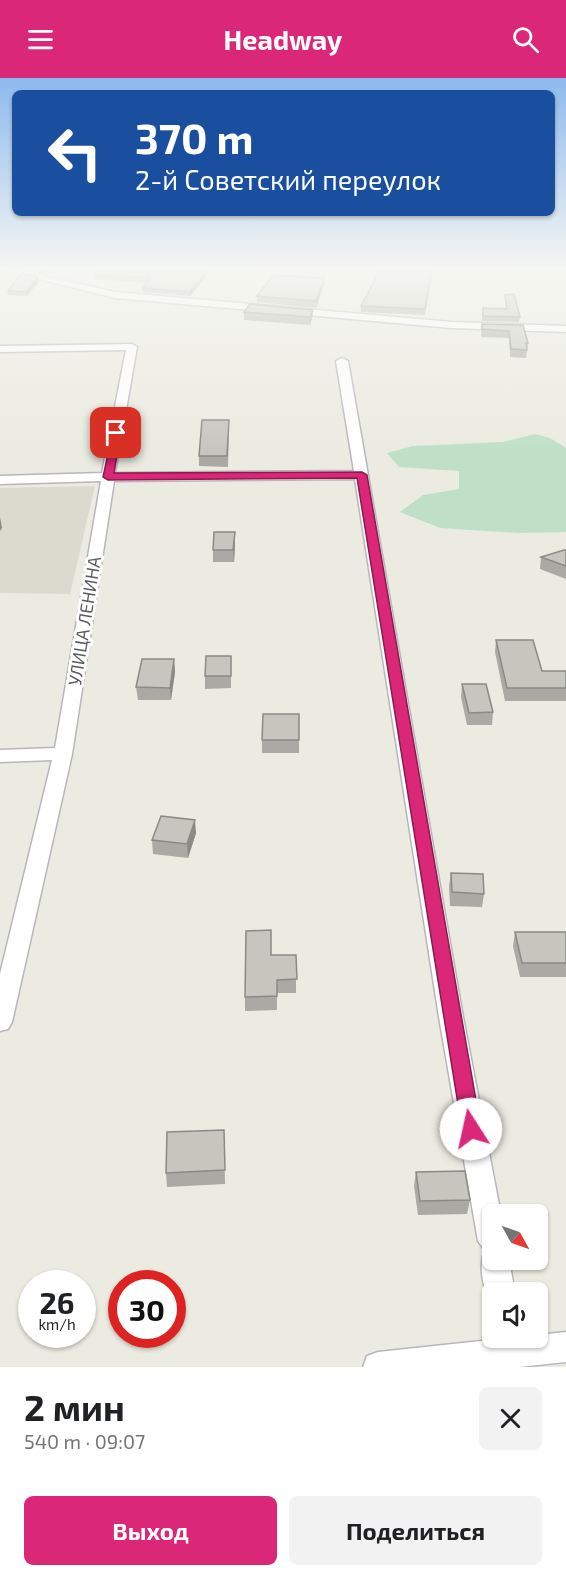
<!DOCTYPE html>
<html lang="ru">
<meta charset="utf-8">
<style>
body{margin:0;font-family:"Exo 2",sans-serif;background:#f2f2f2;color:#202124;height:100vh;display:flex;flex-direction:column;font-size:22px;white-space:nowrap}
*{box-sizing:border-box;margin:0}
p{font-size:20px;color:#757577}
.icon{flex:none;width:33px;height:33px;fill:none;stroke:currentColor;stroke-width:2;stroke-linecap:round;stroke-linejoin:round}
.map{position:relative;height:1289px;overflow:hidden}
.drawer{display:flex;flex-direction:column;background:#fff;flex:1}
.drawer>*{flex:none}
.top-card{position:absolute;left:12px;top:12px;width:543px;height:126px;border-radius:9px;box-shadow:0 2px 4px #0004;background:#1a4fa0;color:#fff;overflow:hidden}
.needle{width:39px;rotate:130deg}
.tools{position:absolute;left:482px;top:1126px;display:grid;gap:12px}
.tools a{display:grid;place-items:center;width:66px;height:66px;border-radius:9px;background:#fff;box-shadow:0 2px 4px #0004;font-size:30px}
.speed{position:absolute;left:18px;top:1192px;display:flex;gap:12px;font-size:30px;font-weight:700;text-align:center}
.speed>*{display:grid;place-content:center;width:78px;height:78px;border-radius:50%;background:#fff;box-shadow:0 2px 4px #0004;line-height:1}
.speed small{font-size:15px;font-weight:400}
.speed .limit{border:9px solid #d22;background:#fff;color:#111}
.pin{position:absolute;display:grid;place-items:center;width:51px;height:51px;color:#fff;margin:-26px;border-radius:12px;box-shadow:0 3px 9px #0006}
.me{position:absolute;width:66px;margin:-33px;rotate:350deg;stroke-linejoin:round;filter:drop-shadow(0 0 4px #0008)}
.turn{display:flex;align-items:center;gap:21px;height:126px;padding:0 24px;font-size:27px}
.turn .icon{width:78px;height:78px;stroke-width:2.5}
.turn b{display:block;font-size:42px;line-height:51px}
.round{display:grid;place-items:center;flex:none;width:63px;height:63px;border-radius:9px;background:#f2f2f2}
.overview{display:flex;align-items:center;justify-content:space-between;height:102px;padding:0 24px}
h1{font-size:36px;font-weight:700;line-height:45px}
.cta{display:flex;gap:12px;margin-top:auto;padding:12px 24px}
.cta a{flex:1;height:69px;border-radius:9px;background:#db2777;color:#fff;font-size:24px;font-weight:700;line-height:69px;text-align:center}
.cta a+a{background:#f2f2f2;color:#202124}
header{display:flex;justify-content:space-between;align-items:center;height:78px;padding:0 24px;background:#db2777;color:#fff;font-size:27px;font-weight:700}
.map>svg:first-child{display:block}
.education{fill:#dadacf}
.green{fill:#bfe0c6}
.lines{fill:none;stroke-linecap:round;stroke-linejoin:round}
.minor-casing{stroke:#b6b7bc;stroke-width:3}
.minor{fill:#fff;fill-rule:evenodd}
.wall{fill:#aaa9a3}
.shaded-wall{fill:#8b8a85}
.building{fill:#c6c5be;stroke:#8b8a85;stroke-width:1.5}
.route{fill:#db2777;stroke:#8e194d;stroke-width:1.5}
.labels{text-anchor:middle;stroke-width:6;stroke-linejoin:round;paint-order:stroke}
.street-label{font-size:18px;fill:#595b60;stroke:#fff}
</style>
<header><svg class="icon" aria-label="menu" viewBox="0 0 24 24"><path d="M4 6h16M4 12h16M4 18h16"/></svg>Headway<svg class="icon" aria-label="search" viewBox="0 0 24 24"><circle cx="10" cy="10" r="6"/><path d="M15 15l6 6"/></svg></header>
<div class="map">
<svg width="566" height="1289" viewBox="0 0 566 1289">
<rect width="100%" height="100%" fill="#ebebe1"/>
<path class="education" d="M95 408 70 516 0 515V410Z"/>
<path class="green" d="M535 356 550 360 566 370V454L518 455 440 450 400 434 423 417 459 411V393L399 389 387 375 413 368 503 364Z"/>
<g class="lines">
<g class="minor-casing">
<g id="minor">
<path d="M2 192H19L115 214 452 244 566 248V254L452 250 115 220Z"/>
<path d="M132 266 137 269 115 395 354 393 336 283 342 280 348 283 463 939 501 1137H492V1182H509L515 1215H492V1225C483 1213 478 1187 485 1173L478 1163 439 939 355 401 114 403 72 676 12 944 8 951 0 953V896L52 682 0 684V672L55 670 101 403 0 406V398L102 395 126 272 0 274V268Z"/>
<path d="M566 1254V1284L519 1289H363L367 1278 378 1274 509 1260H537V1257Z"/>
</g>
</g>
<use href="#minor" class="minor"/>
</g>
<g class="wall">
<path d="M34 192H51L45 196 34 193Z"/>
<path d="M211 192 190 218 143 214V210L147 205 95 201V197Z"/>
<path d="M432 192 425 237 361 234V228Z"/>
<path d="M39 203 27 218 8 217V213Z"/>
<path d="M324 206 316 230 257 224V218Z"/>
<path d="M505 217 520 239 519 244 482 243 483 230 506 231Z"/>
<path d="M313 232 312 240 310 247 244 242V234Z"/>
<path d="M482 246 523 247 528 265 526 280 510 279 509 260 481 259Z"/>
<path d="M229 352 228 389 199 388V378Z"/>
<path d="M235 466 234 484H213V472Z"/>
<path d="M566 472V501L540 491 541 479Z"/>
<path d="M496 562 542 593H566V623H505L495 574Z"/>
<path d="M231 578V610L205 611V598Z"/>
<path d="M174 581 175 594 171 622H138L136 609Z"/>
<path d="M462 606 493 634 492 647H467L461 619Z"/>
<path d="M299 636V675H262V662Z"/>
<path d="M196 755 188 780 153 776 152 762Z"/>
<path d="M451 795 484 816 482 829 450 828 449 808Z"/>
<path d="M515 854H566V899H520L513 868Z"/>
<path d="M271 877H296V915H277V932L245 933V919Z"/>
<path d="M224 1052 225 1106 167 1109 166 1095Z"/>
<path d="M416 1094 470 1122 467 1136 418 1137 414 1108Z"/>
</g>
<g class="shaded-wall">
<path d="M208 192H211L190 218V214Z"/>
<path d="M38 199 39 203 27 218 26 214Z"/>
<path d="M324 200V206L316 230V223Z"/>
<path d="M313 232 312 240 310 247V239Z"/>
<path d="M0 439 2 450 0 453Z"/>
<path d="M235 454V466L234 484 233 472Z"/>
<path d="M174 581 175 594 171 622 170 610Z"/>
<path d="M195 742 196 755 188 780 187 766Z"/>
</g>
<g class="building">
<path d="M100 192H208L190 214 143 210 150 200 95 197Z"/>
<path d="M380 192H432L425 231 361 228Z"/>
<path d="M22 195 38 199 26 214 8 213Z"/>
<path d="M273 197 324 200 316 223 257 218Z"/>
<path d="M514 216 520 239 483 238V230L507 231 505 217Z"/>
<path d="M250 226 313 232 310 239 244 234Z"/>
<path d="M482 246 523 247 528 265H526L527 272 511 271 509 253 482 251Z"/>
<path d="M202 342H229L227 378H199Z"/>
<path d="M214 454H235L233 472H213Z"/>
<path d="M564 472H566V488L541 479Z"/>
<path d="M496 562H533L542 593H566V610H507Z"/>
<path d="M206 578H231V598H205Z"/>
<path d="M142 581H174L170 610 136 609Z"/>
<path d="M462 606H486L493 634 469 635Z"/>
<path d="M263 636H299V662H262Z"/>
<path d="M161 738 195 742 187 766 152 762Z"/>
<path d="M451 795 483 796 484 816 452 814Z"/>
<path d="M271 852V877H296L297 901 277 902V918L245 919 246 853Z"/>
<path d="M515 854H566V885H522Z"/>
<path d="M224 1052 225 1092 166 1095 167 1054Z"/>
<path d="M465 1093 470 1122 420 1123 416 1094Z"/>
</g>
<linearGradient id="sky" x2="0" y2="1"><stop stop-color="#8dbaee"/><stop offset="0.51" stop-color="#f6f6f2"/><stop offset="1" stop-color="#f6f6f2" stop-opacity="0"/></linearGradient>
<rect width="566" height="373" fill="url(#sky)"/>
<path class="route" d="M113 353 121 355 114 395 362 394 367 397 481 1051 478 1057 471 1060 465 1057 462 1051 357 400 108 402 103 399Z"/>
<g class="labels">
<g class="street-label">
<text transform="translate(85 543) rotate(-81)" y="6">УЛИЦА ЛЕНИНА</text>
</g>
</g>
</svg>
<div class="tools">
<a><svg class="needle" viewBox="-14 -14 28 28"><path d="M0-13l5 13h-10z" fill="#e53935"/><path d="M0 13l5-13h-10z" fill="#757577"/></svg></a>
<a><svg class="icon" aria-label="sound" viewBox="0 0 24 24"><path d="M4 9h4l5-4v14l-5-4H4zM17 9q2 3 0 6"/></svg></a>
</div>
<div class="speed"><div>26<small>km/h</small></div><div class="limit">30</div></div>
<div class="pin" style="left:116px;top:355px;background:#d93025"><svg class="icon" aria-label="arrive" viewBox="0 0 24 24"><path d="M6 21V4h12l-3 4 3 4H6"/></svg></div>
<svg class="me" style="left:471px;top:1051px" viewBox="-20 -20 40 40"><circle r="19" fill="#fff"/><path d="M0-13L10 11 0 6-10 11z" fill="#db2777"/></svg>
<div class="top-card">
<div class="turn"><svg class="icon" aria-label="left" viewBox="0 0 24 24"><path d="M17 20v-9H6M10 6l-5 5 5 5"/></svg><div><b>370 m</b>2-й Советский переулок</div></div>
</div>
</div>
<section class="drawer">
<div class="overview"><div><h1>2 мин</h1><p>540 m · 09:07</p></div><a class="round"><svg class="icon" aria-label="close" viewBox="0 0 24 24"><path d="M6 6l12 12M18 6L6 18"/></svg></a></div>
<div class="cta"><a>Выход</a><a>Поделиться</a></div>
</section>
